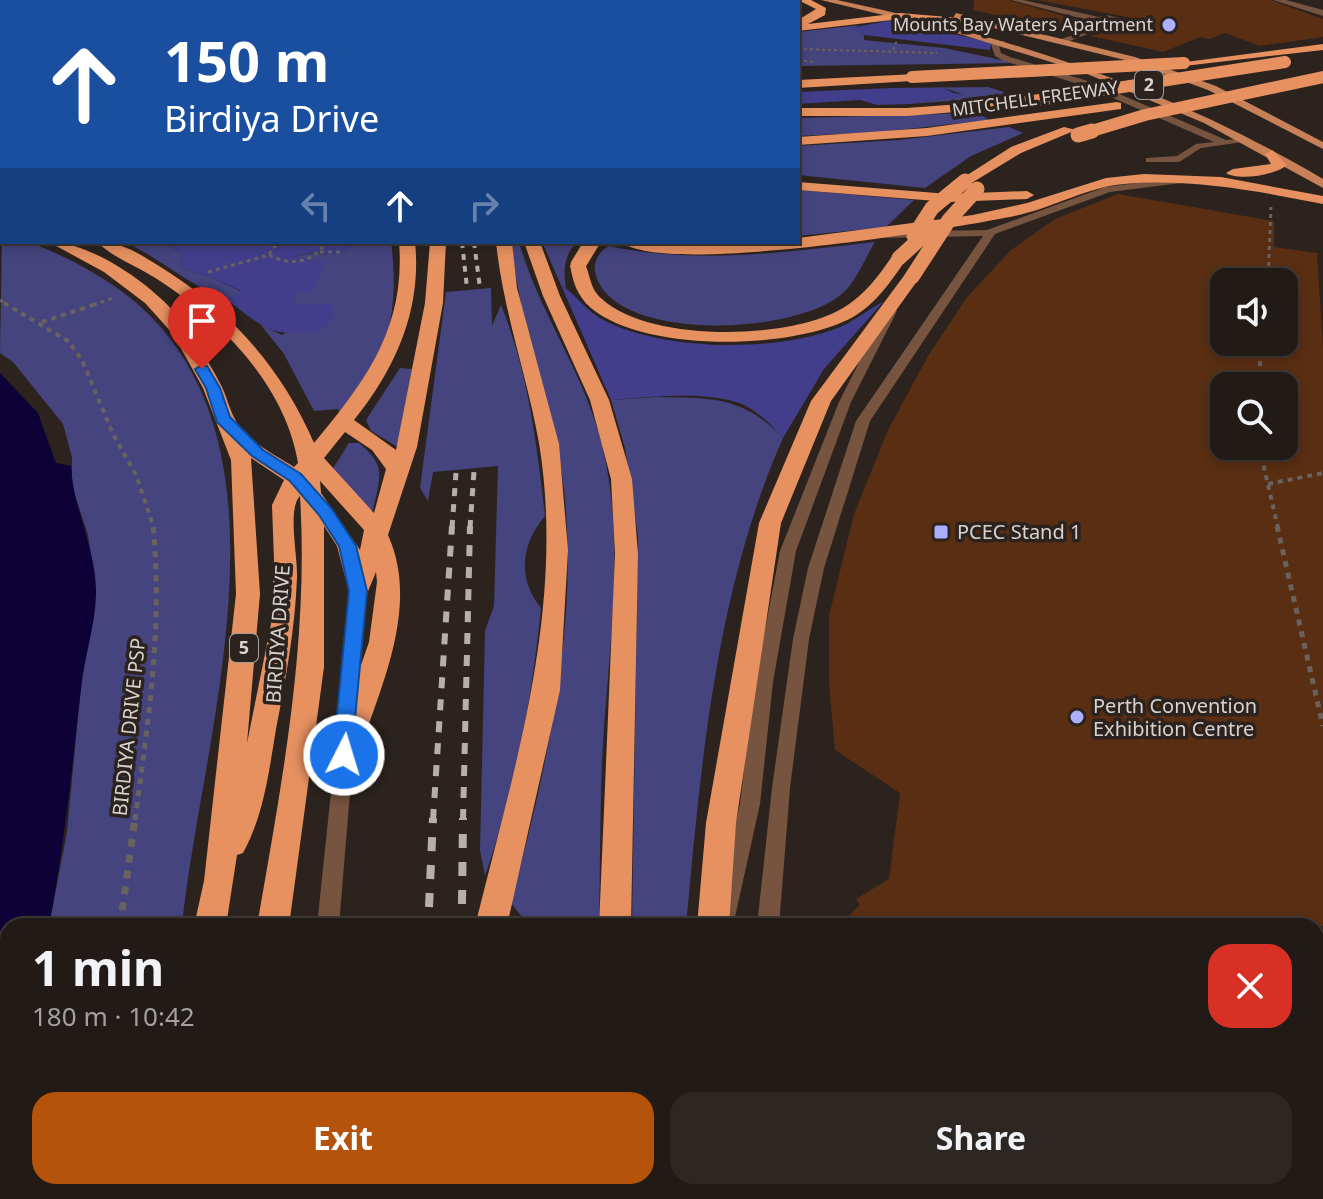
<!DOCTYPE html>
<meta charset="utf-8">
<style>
body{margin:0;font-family:"Noto Sans",sans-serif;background:#2d2723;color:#f1f3f6;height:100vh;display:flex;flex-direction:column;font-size:30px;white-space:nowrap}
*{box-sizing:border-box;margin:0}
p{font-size:26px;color:#a2a1a1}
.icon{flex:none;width:44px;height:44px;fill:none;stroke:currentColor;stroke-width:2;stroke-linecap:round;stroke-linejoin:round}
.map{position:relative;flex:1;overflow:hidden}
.panel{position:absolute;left:0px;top:918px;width:1324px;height:282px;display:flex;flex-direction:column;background:#211a16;border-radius:24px 24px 0 0;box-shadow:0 4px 12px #0003,0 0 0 2px #3e3835}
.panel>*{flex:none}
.banner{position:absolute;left:0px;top:0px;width:800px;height:244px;box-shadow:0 4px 12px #0003,0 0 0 2px #3e3835;background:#1a4fa0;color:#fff;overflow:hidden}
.tools{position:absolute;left:1210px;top:268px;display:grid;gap:16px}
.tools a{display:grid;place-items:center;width:88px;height:88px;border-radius:16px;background:#211a16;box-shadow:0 4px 12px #0003,0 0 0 2px #3e3835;font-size:40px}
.pin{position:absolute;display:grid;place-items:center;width:68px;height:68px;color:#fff;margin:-82px -34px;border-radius:50% 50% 50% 0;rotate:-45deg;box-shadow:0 0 8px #0007}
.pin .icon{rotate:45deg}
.me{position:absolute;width:88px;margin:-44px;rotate:5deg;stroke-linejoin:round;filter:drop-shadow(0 0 6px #0008)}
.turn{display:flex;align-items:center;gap:28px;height:168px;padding:0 32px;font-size:36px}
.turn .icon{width:104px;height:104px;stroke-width:2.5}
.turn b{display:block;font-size:56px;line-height:68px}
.lanes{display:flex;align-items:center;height:76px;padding:0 32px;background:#0003;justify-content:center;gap:40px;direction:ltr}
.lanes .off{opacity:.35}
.round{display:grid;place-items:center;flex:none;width:84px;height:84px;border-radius:24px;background:#2d2723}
.overview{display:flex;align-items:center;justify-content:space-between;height:136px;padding:0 32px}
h1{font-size:48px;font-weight:700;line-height:60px}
.button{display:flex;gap:16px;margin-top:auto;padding:16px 32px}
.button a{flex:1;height:92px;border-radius:24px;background:#b45309;color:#fff;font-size:32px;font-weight:700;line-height:92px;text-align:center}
.button a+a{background:#2d2723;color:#f1f3f6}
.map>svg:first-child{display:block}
.green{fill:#45447f}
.forest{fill:#423e8b}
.water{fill:#0e0138}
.building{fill:#592e13;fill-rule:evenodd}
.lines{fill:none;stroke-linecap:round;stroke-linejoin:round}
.path-far4{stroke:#6a625e;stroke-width:2;stroke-dasharray:3 3;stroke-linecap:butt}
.path-far3{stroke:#6a625e;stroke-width:3;stroke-dasharray:4 4;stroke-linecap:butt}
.path-far2{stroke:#6a625e;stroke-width:4;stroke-dasharray:5 5;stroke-linecap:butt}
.path-far1{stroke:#6a625e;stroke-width:5;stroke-dasharray:6 6;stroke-linecap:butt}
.path{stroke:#6a625e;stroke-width:7;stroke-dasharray:8 8;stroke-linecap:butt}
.lane{fill:#765440;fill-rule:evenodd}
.street{fill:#765440;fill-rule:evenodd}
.primary{fill:#c78058;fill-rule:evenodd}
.highway{fill:#e79160;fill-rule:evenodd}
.rail-far3{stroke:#b6b0ac;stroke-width:4;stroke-dasharray:6 6;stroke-linecap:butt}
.rail-far2{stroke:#b6b0ac;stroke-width:5;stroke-dasharray:8 8;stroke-linecap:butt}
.rail-far1{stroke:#b6b0ac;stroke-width:6;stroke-dasharray:11 11;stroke-linecap:butt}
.rail{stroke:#b6b0ac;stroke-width:8;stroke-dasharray:14 14;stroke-linecap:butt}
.highway-bridge-far1{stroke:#e79160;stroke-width:12}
.highway-bridge{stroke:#e79160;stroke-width:15}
.route{fill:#1a73e8;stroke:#114b97;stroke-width:2}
.poi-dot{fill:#acaffb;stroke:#2c231e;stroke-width:3}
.labels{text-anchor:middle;stroke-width:7;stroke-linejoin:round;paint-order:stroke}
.far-poi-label{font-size:18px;fill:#d8d2cf;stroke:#2c231e;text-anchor:end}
.shield{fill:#2c231e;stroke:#a49e9a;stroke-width:2}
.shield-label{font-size:18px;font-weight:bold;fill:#d8d2cf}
.far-street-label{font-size:18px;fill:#d8d2cf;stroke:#2c231e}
.poi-label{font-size:20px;fill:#d8d2cf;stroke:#2c231e;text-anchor:start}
.street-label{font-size:20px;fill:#d8d2cf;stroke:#2c231e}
</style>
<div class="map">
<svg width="1323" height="1199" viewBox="0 0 1323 1199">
<rect width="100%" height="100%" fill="#2c231e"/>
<g class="green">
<path d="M860 25 853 28 864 35V40L944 48 1016 63 798 66V32Z"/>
<path d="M988 87 1004 92V97L909 104 965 95 944 88H892Z"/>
<path d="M978 113 989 120 880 132 798 136V118Z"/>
<path d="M1009 127 1023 133 971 156 925 188 798 175V146L899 140Z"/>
<path d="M798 190 914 200 886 227 798 236Z"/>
<path d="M2 240C9 243 21 240 30 243 66 255 112 281 140 306 302 453 200 741 182 926H49L67 832 81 685 96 592 88 535 72 486V457L63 424 13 362 0 353Z"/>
<path d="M125 242H163L182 254 180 268 209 276 242 292 227 300C190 286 161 259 125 242Z"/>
<path d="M356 242H391C396 278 395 322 380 356 371 376 353 395 340 414L338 409 314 411 284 354 261 325 282 335 331 304H295L290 293 317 276 324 263 293 258C314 247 340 264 356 242Z"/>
<path d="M512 242H519C539 313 584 372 602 445 627 548 607 657 602 761 600 816 600 871 599 926H519L522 917 511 903C546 770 579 629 564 490 555 405 518 327 512 242Z"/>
<path d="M542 242H577C564 255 563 270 566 288L561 285Z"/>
<path d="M875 242C866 257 858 276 847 289 804 337 607 344 595 271 593 261 600 251 609 246 698 265 785 252 875 242Z"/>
<path d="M491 288 492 326 501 305C528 371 537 445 545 516 521 544 517 579 541 608 532 699 515 789 485 876L480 850 485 631 494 606 498 466 433 472 428 501 420 488 446 292Z"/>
<path d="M400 368 412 369 398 447 371 431 366 420Z"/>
<path d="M657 397C712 398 743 396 783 438 716 589 701 763 686 926H632L638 536 625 448 611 400Z"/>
<path d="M349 443H359C387 466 380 477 373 510L366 509 332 470Z"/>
<path d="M8 1101V1192H129L127 1199H0V1130Z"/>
<path d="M463 1192H594V1199H464Z"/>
</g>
<g class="forest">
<path d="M892 20 980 40 991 43 990 50 864 35 851 28Z"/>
<path d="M892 88H944L953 93 968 95 909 104 877 105 860 100 798 104V92Z"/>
<path d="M163 242C182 242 196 245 216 242H356C340 264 315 247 295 257L325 262 314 290 291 293 295 304H331L336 314 319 332C269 336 267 330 227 300L241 291 209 276 180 268 182 254Z"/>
<path d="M561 285C574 293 584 308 598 317 658 352 777 353 840 327 855 321 868 309 883 302L824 369 783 438C771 425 760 413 744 405 710 390 648 397 611 400Z"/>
</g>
<path class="water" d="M0 373 38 413 56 463 71 466C73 509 96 548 96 592 96 624 84 657 81 689 72 769 64 847 49 926H8V1101L0 1130Z"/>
<g class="building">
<path d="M974 0H1008L1092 24 1066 31 973 10Z"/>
<path d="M1037 0H1270L1323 19V37L1260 46 1225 33 1209 39 1200 37 1163 52 1091 36 1111 28 1125 29 1134 22 1132 18Z"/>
<path d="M1118 194 1274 221V247L1317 253 1323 348V926H838L860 905 856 899 889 879 900 793 835 750 829 684V616L854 514 888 430 928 356 967 297 1011 250 1055 219ZM1224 282H1284V342H1224ZM1224 386H1284V446H1224Z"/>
</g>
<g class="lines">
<g class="path-far4">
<path d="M754 0 758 2"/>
<path d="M28 2 52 0"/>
<path d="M798 49 937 53"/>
<path d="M893 50 897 40"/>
<path d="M798 60 815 62"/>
</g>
<g class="path-far3">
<path d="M320 252H342"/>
<path d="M269 255C287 265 308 264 322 248L312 242"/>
<path d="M208 272 269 255 273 247 287 242"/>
<path d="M1268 282 1271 207"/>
<path d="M0 300 8 305"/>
<path d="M93 305 113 298"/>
</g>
<g class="path-far2">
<path d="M4 303 68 341 82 360 113 434 136 475 154 528"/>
<path d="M42 322 99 303"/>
<path d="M1258 386 1262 342"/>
<path d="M1259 446 1278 528"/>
<path d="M1268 484 1323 473"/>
</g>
<g class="path-far1">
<path d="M1277 526 1323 726"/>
<path d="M135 820C148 722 163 626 153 526"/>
</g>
<g class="path">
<path d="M120 926 135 818"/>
<path d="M79 1199 80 1192"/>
</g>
<g class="lane">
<path d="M1011 0H1023L1099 17 1106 15 1131 21 1123 27 1111 25 1062 44 1059 40 1102 24Z"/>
<path d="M1004 41V45L999 46 1001 53 1010 57 1094 83 1226 140 1245 138 1249 141 1201 148 1179 162H1146V158L1177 156 1196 144 1214 142 1088 87 1004 61 995 56 991 44Z"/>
<path d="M1178 178 1181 179V183L1110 192 995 234 870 421 824 568 809 639 790 788 779 926H757L772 788 793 639 808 568 856 421 983 236 880 238 875 235 880 232 987 230 1105 187Z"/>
<path d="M891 308 897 311 851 402 796 551 773 682 760 804 733 926H711L740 804 755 682 780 551 839 402 885 311Z"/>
<path d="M358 586 366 591 356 721 353 725H341L338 721 350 591Z"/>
<path d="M345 738 351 739 354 744 339 926H317L336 744 339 739Z"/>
<path d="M320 1192H346L347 1199H321Z"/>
<path d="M371 1192H397L400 1199H374Z"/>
<rect x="743" y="1192" width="26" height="7"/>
</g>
<path class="street" d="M1273 0H1286L1323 10V16Z"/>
<g class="primary">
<path d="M821 0H837C1008 36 1172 89 1323 179V188L1204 123 1080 71 950 31Z"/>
<path d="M956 13 1135 57 1216 86 1323 142V149L1208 90 1129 61 953 18Z"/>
</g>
<g class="highway">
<path d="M798 0H811L826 8 825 15 808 24 900 13 972 19 967 22 900 19 798 31V20L816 9Z"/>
<rect x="0" y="19" width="2" height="6"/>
<rect x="0" y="37" width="2" height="6"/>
<path d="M1323 44V50L1184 66 1178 63Z"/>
<rect x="0" y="58" width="2" height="6"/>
<path d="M916 74V80L912 81 798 88V80Z"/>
<path d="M1013 100 1017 101V107L907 116H798V108H907Z"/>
<path d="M1117 102 1121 103V109L927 136 798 145V137L927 128Z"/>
<path d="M1064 127 1076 130 1021 153 970 184 958 181 1011 147Z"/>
<path d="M1272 150 1287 165C1276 175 1238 181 1226 173L1233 169 1271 164 1265 154Z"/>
<rect x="0" y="152" width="2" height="8"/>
<path d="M1144 174 1221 177 1323 196V204C1257 191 1191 178 1124 184 1088 187 1054 207 1019 215 959 228 662 277 622 242H798V238L973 215 1027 203 1106 178Z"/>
<path d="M798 182 949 194 1027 191 1034 195 1027 199 949 202 798 190Z"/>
<rect x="0" y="201" width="2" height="9"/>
<path d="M49 242C96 242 166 294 191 333 201 351 213 369 222 387 227 398 230 411 236 421 247 441 275 455 294 467L298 463C286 387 222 321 160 281 141 268 113 258 97 242 122 242 138 253 159 266 230 310 281 367 314 443 366 381 406 327 399 242H415C422 309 396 368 354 420L396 450 425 303 430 242H446L443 303 417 447 388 535C420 606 381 686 358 755L354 762 344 765 334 762 330 755 369 642 377 582 376 572 366 596H350L337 546 324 526V667L289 926H257C282 782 309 642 300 496 287 509 298 556 297 578 295 629 286 678 276 729 269 771 264 815 243 853L237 855 226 926H194L204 881 236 594 231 460 203 388 173 334 145 303 104 272ZM345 432 372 450 386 469 374 513 324 458ZM251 458 284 480 272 505 274 560 271 624 247 743 260 594ZM320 481 364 530 360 550 321 493Z"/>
<path d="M496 242H512L517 288 559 444 568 550 560 690 507 926H475C514 769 566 607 539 443 527 375 503 311 496 242Z"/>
<path d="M524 242H540L560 296 609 400 632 479 638 554 631 926H599L615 554 611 479 590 400 543 296Z"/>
<path d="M899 253 907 258C892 280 877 303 853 317 794 350 645 353 591 308 577 296 573 282 570 265L584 262C591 275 589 288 602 299 650 343 790 340 843 308 865 295 879 275 893 255Z"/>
<path d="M912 272 920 277 831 401 781 523 736 823 729 926H697L706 823 759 523 811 401 906 273Z"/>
<path d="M135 1192H173L171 1199H133Z"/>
<path d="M210 1192H248L247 1199H209Z"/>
<path d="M596 1192H634L635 1199H597Z"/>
<path d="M688 1192H726L725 1199H687Z"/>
</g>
<g class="rail-far3">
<path d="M462 242 467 288"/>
<path d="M474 242 480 288"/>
</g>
<g class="rail-far2">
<path d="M452 528 456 473"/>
<path d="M470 528 474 471"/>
</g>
<g class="rail-far1">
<path d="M433 820 452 526"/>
<path d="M463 820 470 526"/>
</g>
<g class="rail">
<path d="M462 904 463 818"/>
<path d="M429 907 433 818"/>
</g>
<g class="highway-bridge-far1">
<path d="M912 77 1184 63"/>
<path d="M1013 104 1285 62"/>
<path d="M1085 133 1145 115 1323 77"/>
</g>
<g class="highway-bridge">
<path d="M1078 135 1092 131"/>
<path d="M914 236 932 208 965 181"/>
<path d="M899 258 933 227"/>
<path d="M578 265 592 242"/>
<path d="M912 277 949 220 977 189"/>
</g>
</g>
<path class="route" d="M202 365 207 366 220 388 230 417 263 450 301 474 332 509 356 546 367 591 351 761H336L333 755 349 591 339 546 319 515 290 481 252 456 217 422 206 388 195 369Z"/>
<g class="poi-dot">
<circle cx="1169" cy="25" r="8"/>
<rect x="933" y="524" width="16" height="16" rx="4"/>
<circle cx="1077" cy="717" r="8"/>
</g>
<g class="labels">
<g class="far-poi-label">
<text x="1153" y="31">Mounts Bay Waters Apartment</text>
</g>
<g class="shield">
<rect x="1135" y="71" width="28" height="28" rx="6"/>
<rect x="230" y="634" width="28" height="28" rx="6"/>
</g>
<g class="shield-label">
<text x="1149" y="91">2</text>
<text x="244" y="654">5</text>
</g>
<g class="far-street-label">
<text transform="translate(1035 99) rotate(-8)" y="6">MITCHELL FREEWAY</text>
</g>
<g class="poi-label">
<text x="957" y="539">PCEC Stand 1</text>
<text x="1093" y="713">Perth Convention<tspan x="1093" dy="23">Exhibition Centre</tspan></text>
</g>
<g class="street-label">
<text transform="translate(278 634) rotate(-86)" y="7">BIRDIYA DRIVE</text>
<text transform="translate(129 727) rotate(-84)" y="7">BIRDIYA DRIVE PSP</text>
</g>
</g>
</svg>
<div class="tools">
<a><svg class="icon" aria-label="sound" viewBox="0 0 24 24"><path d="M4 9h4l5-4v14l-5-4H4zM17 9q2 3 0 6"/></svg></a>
<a><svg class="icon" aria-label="search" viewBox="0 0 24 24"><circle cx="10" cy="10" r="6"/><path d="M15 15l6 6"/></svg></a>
</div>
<div class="pin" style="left:202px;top:369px;background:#d93025"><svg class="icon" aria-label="arrive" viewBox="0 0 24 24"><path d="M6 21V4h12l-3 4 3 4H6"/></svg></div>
<svg class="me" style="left:344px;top:755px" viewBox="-20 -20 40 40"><circle r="17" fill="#1a73e8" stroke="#fff" stroke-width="3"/><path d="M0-11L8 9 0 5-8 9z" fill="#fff"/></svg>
<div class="banner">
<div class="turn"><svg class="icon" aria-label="ahead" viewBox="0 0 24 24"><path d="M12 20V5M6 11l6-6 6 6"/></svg><div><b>150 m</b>Birdiya Drive</div></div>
<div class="lanes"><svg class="icon off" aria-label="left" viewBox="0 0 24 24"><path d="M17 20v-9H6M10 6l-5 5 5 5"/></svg><svg class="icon" aria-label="ahead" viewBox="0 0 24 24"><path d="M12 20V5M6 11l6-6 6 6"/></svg><svg class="icon off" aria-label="right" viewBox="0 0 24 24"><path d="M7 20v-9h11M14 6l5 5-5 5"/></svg></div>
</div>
<section class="panel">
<div class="overview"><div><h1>1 min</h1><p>180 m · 10:42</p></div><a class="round" style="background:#d93025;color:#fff"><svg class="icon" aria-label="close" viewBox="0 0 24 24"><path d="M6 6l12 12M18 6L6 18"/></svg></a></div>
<div class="button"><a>Exit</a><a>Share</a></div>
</section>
</div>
